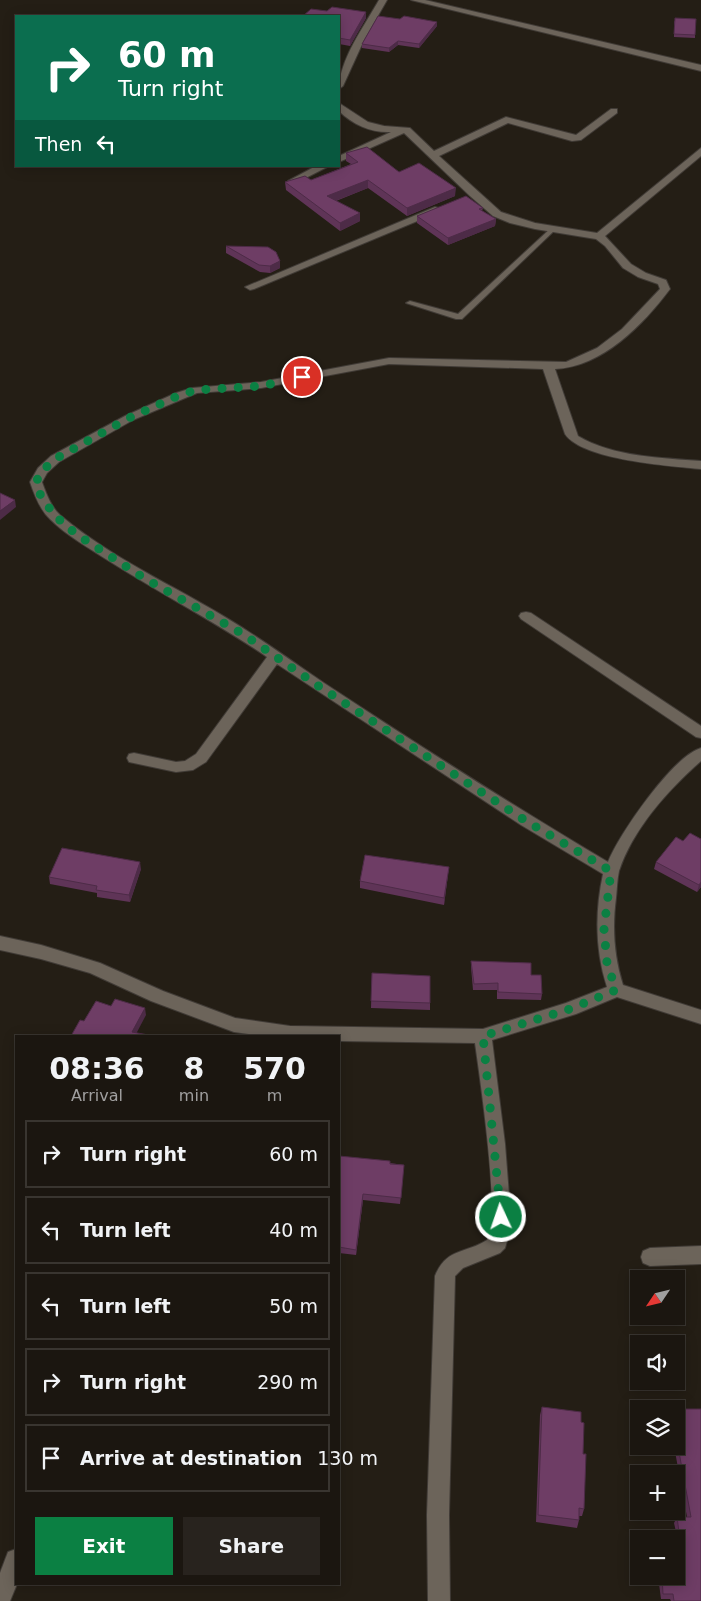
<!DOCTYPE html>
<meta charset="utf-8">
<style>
body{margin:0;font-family:"DejaVu Sans",sans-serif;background:#28231e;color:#f1f3f6;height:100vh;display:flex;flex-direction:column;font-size:19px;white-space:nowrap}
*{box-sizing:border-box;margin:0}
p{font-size:16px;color:#a09f9f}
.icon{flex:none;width:28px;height:28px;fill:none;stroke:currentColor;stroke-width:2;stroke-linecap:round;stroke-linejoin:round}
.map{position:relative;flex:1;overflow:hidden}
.panel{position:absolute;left:15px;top:1035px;width:325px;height:550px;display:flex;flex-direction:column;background:#1b1610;border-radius:0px;box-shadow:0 2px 12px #0003,0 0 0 1px #393530}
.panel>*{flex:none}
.hud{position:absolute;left:15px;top:15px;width:325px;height:152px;border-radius:0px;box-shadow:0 2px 12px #0003,0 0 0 1px #393530;background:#0b6e4f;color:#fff;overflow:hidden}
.needle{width:32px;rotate:235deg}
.tools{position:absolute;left:630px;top:1270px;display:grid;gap:10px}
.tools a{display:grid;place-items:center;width:55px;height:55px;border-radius:0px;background:#1b1610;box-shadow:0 2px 12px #0003,0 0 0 1px #393530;font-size:25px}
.pin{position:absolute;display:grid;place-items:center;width:42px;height:42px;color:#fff;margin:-21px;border:2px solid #fff;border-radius:50%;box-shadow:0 1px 5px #0007}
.me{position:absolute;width:55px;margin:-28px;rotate:357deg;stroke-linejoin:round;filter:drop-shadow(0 0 4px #0008)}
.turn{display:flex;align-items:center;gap:18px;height:105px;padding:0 20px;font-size:22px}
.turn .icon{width:65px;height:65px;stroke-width:2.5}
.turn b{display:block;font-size:35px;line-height:42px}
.then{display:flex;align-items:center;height:48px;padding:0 20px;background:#0003;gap:10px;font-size:19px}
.eta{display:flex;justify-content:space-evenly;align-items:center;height:85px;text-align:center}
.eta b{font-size:30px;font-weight:600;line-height:35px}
.primary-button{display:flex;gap:10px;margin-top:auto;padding:10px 20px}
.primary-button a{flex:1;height:58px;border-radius:0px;background:#0b8043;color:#fff;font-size:20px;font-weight:600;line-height:58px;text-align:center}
.primary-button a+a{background:#28231e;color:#f1f3f6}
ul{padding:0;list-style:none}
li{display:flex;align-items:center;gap:15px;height:68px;margin:0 10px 8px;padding:0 10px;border:2px solid #393530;border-radius:0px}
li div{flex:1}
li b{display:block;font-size:19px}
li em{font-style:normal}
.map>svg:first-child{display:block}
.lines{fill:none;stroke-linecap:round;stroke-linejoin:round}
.service-casing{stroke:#403b36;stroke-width:2}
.minor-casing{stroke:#403b36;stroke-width:2}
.secondary-casing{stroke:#403b36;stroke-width:2}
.service{fill:#6c645a;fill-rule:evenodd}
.minor{fill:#6c645a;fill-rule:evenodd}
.secondary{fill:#6c645a;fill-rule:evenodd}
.wall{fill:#5f3457}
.shaded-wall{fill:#4d2b47}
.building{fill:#6e3d65;stroke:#4d2b47}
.route{stroke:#0b8043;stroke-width:9;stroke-dasharray:0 16.2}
</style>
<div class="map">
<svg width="701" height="1601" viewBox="0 0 701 1601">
<rect width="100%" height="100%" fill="#241e15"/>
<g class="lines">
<g class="service-casing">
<path id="service" d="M551 228 556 229 462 319H456L406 303 410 301 458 314Z"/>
</g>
<g class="minor-casing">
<g id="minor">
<path d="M379 0H387L364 40 343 86 339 89C339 60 365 25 379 0Z"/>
<path d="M339 103 368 122 384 126 410 128 434 151 506 117 576 135 611 109H617V113L581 140 572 141 508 123 439 156 501 212 535 223 597 233 701 148V156L605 236 631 264 646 273 666 280 670 289C643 325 602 367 555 369L578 436C613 457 662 458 701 461V469C670 466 582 460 565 434L543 369 389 364 261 388 197 393 133 420 59 462 47 473 42 482C46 493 51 507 60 515 117 563 187 591 249 632 274 648 299 666 324 683 417 744 511 805 608 862 619 834 673 756 701 748V761C668 790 633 829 619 871 617 880 617 889 616 898 612 928 614 956 623 985L701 1010V1024L617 997 576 1014 492 1040 505 1144 510 1208V1230L505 1248 500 1253 463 1268 455 1276 449 1515 450 1601H428L427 1515 435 1276C446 1248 465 1254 487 1240 502 1226 479 1071 475 1043L339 1041V1036H263L234 1032 151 1001 90 973 41 959 0 950V936L41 945 100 963 163 991 235 1018 290 1026 483 1029 566 1003 607 987C595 950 595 911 603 874L521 825 277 664 206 762 193 770 176 772 129 762 127 758 129 754 134 753 176 762 185 761 196 754 267 657C216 622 161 594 109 561 89 548 67 536 50 519 40 510 34 494 30 482L38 468 51 456 125 416 176 393 192 388 261 382 389 358 566 362 597 348 622 329 660 289 658 284 638 277 623 268 605 246 596 239 535 229 510 223 493 216 470 196 404 133 339 162V156L391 132C372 133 353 125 339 111Z"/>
<path d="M316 166H329L296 183 293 184 288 181Z"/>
<path d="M435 207 439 208V212L254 289 250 290 245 287Z"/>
<path d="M526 612 531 613 701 726V738L696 737 521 619 519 616 521 613Z"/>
<path d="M701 1246V1264L650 1266 643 1263 641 1257 643 1251 650 1248Z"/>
<path d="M16 1549 17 1584 10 1601H0V1573L8 1552Z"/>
</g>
</g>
<g class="secondary-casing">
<path id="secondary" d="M411 0H425L701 65V71Z"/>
</g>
<use href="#service" class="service"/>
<use href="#minor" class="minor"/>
<use href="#secondary" class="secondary"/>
</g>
<g class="wall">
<path d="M327 11 366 12V18L350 46 339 44V16Z"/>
<path d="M674 21 695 35V38L674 37Z"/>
<path d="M437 26 419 48 398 45 389 52 362 48V44Z"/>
<path d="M346 153 399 172 455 196 407 216 368 188 336 201 360 221 340 231 286 190 285 182 311 180 351 164 346 161Z"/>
<path d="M483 208 482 211 496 219 495 226 448 245 417 223V216Z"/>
<path d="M226 246 280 268 270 273 260 272 226 253Z"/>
<path d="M701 839V887L697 892 654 869 656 862 683 841Z"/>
<path d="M449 867 444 905 360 888V881Z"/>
<path d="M141 869 130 902 97 897V893L50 884 49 877Z"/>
<path d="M471 961 531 975 542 994 541 1000 497 999V990H473L471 967Z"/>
<path d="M372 973 430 1003V1010L371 1008Z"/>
<path d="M339 1156 404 1165 400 1204 363 1200 356 1255 339 1253Z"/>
<path d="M542 1407 581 1422 583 1454 584 1509 582 1516H579V1520L577 1528 536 1522 540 1415Z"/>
<path d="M676 1409H701V1601H671L670 1599H661L658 1576H676V1539H654V1538L657 1532H676L674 1523 677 1517H687L674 1446H676Z"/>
</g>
<g class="shaded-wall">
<path d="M366 12V18L350 46V40Z"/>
<path d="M437 22V26L419 48V44Z"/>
<path d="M398 41V45L389 52V48Z"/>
<path d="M368 180V188L327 204V196Z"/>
<path d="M456 188 455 196 407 216V208Z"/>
<path d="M360 213V221L340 231V223Z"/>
<path d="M496 219 495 226 448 245V238Z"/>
<path d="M280 261V268L270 273V266Z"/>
<path d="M15 500 16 507 0 520V511Z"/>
<path d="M140 862 141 869 130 902 129 895Z"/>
<path d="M449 867 448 874 444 905V898Z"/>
<path d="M701 882V887L697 892 699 885Z"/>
<path d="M145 1008 146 1015 135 1036 132 1032Z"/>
<path d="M363 1194V1200L356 1255V1250Z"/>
</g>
<g class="building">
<path d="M332 7 366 12 350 40 339 38V16H303L311 9 327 11Z"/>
<path d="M378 16 400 19 404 16 437 22 419 44 398 41 389 48 362 44Z"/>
<path d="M675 18 696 19 695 35 674 34Z"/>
<path d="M367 147 399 172 419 163 456 188 407 208 368 180 327 196 360 213 340 223 285 182 305 176 311 180 358 162 346 153Z"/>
<path d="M466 196 483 208 479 209 496 219 448 238 417 216Z"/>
<path d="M226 246 268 247 276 252 280 261 270 266 259 265Z"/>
<path d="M0 493 15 500 0 511Z"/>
<path d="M690 833 701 839V882L699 885 656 862 676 837 683 841Z"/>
<path d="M62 848 140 862 129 895 96 890 97 886 49 877Z"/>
<path d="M365 855 449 867 444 898 360 881Z"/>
<path d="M471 961 531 963V975H541L542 994 498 992V983L474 984Z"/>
<path d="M372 973 430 976V1003L371 1001Z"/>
<path d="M115 999 145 1008 132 1032 154 1036H71L80 1020 84 1021 96 1001 111 1006Z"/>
<path d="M339 1156 390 1161V1164L404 1165 401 1198 363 1194 356 1250 339 1247Z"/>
<path d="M542 1407 581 1412V1422L584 1423 583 1454H586L584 1509 579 1508V1520L538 1515Z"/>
<path d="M676 1409H701V1601H674L673 1594H663L662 1576H676V1539H658L657 1532H679L677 1517H691L676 1436Z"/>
</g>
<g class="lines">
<path class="route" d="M302 377 261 386 196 390 180 395 129 418 55 459 42 471 36 482 40 494 54 515 76 534 144 578 243 634 317 685 526 821 611 871 604 929 607 963 616 990 570 1009 483 1036 501 1217"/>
</g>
</svg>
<div class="tools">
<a><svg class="needle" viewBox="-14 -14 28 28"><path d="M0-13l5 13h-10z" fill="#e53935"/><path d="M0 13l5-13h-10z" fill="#a09f9f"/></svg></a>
<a><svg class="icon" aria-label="sound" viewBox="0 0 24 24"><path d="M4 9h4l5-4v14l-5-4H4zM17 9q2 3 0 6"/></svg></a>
<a><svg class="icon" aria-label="layers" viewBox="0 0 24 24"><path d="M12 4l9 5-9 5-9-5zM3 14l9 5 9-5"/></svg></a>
<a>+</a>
<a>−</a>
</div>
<div class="pin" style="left:302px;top:377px;background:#d93025"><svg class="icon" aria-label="arrive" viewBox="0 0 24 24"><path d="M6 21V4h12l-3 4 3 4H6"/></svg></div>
<svg class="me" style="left:501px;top:1217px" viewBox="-20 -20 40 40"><circle r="17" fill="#0b8043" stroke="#fff" stroke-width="3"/><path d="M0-11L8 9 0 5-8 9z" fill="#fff"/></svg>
<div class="hud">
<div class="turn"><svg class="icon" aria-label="right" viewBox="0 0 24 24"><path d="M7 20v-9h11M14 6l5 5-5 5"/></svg><div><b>60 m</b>Turn right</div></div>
<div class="then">Then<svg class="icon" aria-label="left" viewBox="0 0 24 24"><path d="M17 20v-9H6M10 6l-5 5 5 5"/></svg></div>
</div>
<section class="panel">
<div class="eta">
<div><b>08:36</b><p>Arrival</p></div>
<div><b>8</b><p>min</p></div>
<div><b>570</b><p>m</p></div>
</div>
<ul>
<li><svg class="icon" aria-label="right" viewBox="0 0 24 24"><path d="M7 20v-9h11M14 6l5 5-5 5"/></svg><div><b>Turn right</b></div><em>60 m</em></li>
<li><svg class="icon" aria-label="left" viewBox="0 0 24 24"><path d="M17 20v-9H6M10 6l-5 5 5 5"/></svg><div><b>Turn left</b></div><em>40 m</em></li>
<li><svg class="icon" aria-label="left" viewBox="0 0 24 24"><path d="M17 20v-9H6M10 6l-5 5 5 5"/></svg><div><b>Turn left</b></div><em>50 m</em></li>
<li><svg class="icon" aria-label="right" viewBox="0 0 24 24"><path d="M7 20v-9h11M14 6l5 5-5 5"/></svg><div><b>Turn right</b></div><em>290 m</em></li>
<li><svg class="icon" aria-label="arrive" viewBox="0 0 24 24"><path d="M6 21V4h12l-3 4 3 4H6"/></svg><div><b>Arrive at destination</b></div><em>130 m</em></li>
</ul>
<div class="primary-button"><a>Exit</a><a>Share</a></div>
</section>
</div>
